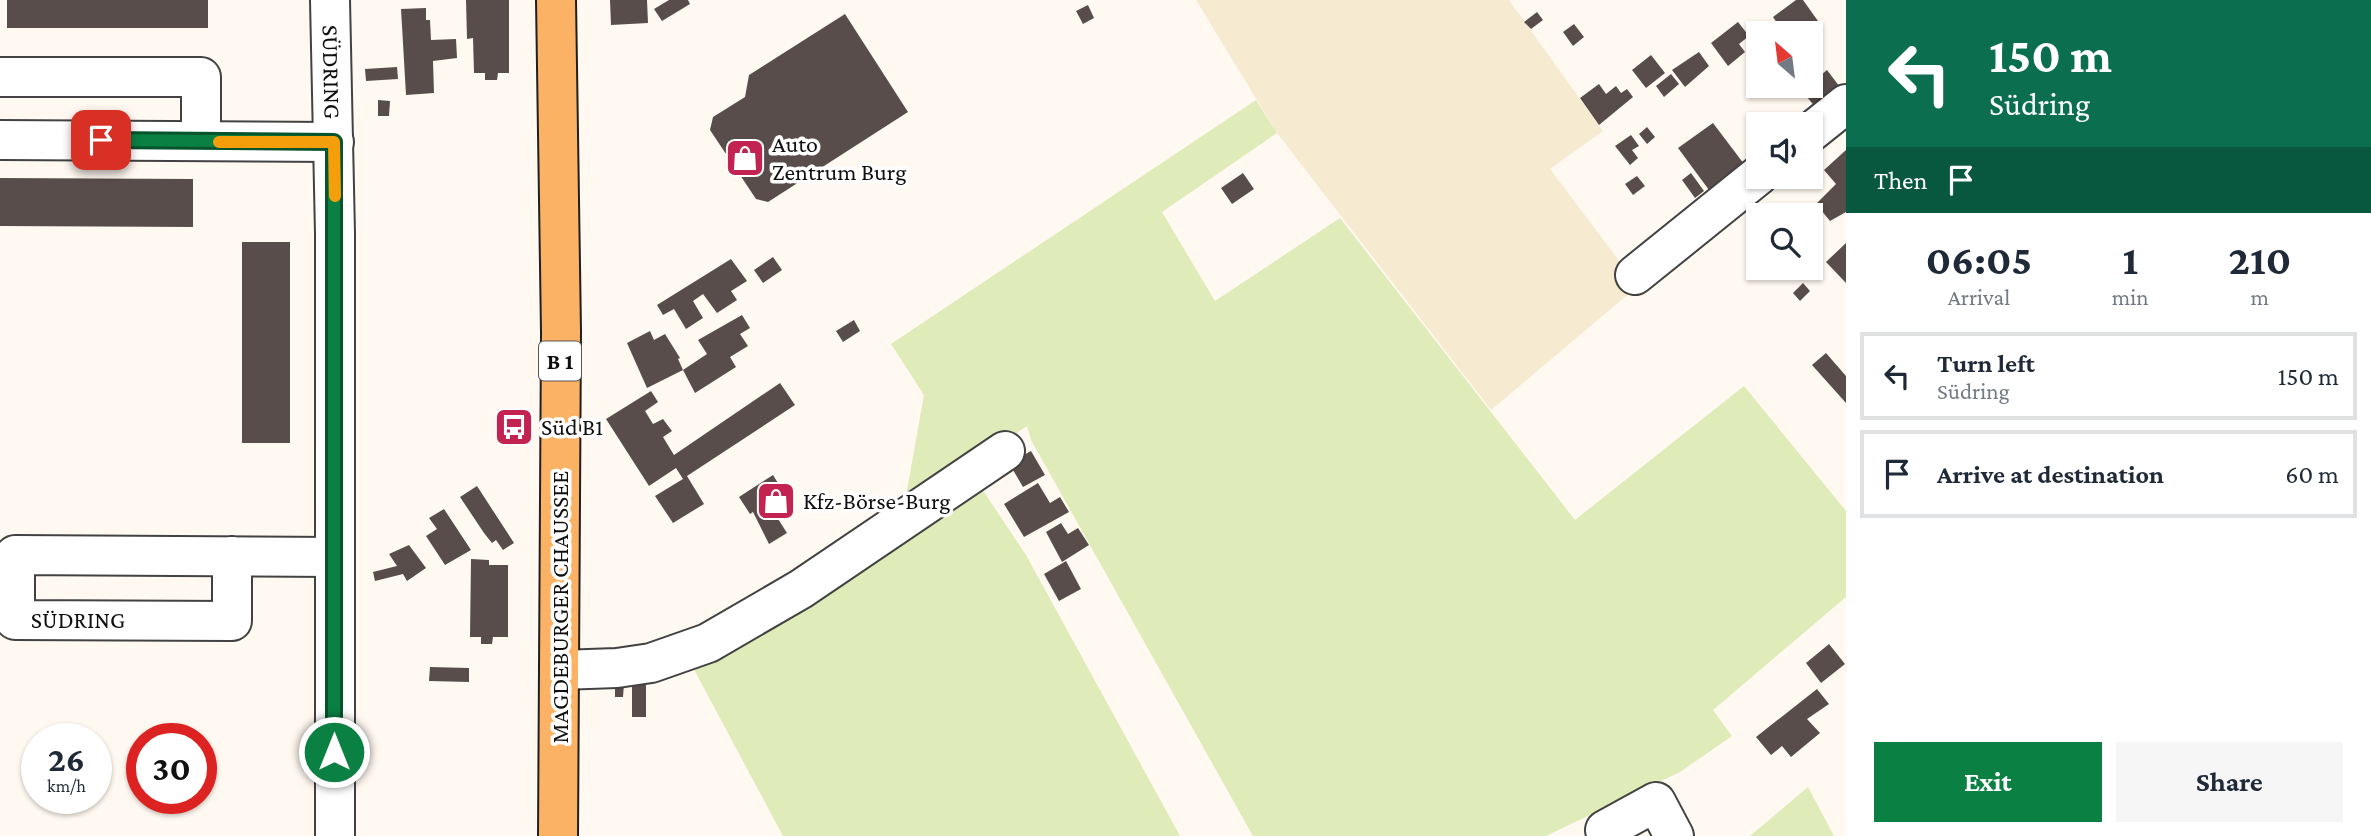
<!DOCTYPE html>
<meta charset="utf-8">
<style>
body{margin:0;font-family:"Crimson Pro",serif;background:#f6f6f7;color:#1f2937;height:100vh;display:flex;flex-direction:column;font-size:26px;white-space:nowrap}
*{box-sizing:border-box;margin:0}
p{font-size:23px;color:#747a83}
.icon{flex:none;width:38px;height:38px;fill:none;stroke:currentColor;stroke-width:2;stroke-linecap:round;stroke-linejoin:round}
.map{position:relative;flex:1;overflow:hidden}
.drawer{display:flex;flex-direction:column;background:#fff;width:525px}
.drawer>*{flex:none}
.banner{background:#0b6e4f;color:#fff;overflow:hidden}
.needle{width:46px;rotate:332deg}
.tools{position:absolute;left:1746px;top:21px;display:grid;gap:14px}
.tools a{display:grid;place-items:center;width:77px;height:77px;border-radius:0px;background:#fff;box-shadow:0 2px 5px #0004;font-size:35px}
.speed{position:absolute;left:21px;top:723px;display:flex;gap:14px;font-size:35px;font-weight:700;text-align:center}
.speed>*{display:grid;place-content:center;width:91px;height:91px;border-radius:50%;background:#fff;box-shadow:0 2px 5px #0004;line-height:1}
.speed small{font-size:18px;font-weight:400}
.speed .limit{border:10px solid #d22;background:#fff;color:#111}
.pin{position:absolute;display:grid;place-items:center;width:60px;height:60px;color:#fff;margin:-30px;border-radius:14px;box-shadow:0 4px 10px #0006}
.me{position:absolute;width:77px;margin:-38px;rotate:0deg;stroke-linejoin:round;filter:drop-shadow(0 0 5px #0008)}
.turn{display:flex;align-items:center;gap:24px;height:147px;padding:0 28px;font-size:32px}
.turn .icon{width:91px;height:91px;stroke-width:2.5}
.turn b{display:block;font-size:49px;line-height:60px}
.then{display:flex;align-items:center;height:66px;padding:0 28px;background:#0003;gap:14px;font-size:26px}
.eta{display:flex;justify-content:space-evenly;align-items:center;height:119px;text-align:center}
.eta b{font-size:42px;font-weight:700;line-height:49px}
.button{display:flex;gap:14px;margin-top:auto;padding:14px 28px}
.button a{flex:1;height:80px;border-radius:0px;background:#0b8043;color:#fff;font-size:28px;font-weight:700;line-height:80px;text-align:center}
.button a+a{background:#f6f6f7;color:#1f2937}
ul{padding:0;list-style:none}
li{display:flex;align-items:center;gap:21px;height:88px;margin:0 14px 10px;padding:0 14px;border:4px solid #e0e1e3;border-radius:0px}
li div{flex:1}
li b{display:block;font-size:26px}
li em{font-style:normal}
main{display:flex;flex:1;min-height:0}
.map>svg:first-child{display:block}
.farmland{fill:#f6ead0}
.green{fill:#dfebb9}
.building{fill:#584d4b}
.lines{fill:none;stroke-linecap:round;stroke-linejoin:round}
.minor-casing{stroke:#424242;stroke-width:42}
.major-casing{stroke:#202020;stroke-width:42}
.minor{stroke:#fff;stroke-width:38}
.major{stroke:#fbb265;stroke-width:38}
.route-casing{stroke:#07532c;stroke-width:18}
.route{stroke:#0b8043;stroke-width:12}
.slow{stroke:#f59e0b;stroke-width:12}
.labels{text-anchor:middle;stroke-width:7;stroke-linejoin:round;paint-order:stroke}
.shield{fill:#fff;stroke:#575757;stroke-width:2}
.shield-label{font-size:23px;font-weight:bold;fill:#0f0f0f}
.street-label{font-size:24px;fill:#0f0f0f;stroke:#fff}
.poi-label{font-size:24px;fill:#0f0f0f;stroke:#fff;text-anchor:start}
</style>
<main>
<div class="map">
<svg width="1846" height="836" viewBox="0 0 1846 836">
<rect width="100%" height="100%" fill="#fff9f1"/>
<path class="farmland" d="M1196 0H1509L1603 131 1550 169 1638 286 1491 410 1277 133Z"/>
<g class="green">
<path d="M1256 100 1277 133 1162 212 1215 301 1340 218 1575 520 1744 386 1846 511V597L1713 710 1732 736 1680 772 1546 836H1253L1031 440 1027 426 904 507 924 395 891 344Z"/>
<path d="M978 483 1026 555 1180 836H783L690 662Z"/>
<path d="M1808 787 1834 836H1750Z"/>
</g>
<g class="building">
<rect x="7" y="0" width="201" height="28"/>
<path d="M466 0H509V73H498L497 80H485V73H474L473 38 467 39Z"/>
<path d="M610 0H647L648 23 611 25Z"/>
<path d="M669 0H688L690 4 662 21 654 9Z"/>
<path d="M1796 0H1803L1823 28 1811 37V33H1784L1773 17Z"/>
<path d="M1088 5 1094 18 1083 24 1076 11Z"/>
<path d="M426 8V20H430L431 40 456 39 457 58 433 61 434 93 406 95 401 9Z"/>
<path d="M1537 12 1543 20 1531 29 1524 22Z"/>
<path d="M845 14 908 112 768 202 756 199 710 130 713 117 745 97 749 75Z"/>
<path d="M1738 22 1749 36 1739 44 1745 52 1728 66 1711 43Z"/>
<path d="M1574 24 1584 37 1573 46 1563 32Z"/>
<path d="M1699 52 1709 66 1685 87 1672 70Z"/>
<path d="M1651 55 1665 73 1646 88 1632 70Z"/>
<path d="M397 67 398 79 366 81 365 69Z"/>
<path d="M1827 70 1846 95 1821 114 1802 91Z"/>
<path d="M1671 74 1679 84 1664 97 1656 86Z"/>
<path d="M1599 84 1606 94 1616 86 1621 93 1627 89 1633 97 1599 125 1580 98Z"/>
<path d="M378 100 390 101 389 116H378Z"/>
<path d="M1713 123 1744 164 1709 190 1678 148Z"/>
<path d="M1647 127 1655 137 1647 144 1639 134Z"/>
<path d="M1631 135 1639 146 1632 150 1638 158 1630 165 1615 146Z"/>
<path d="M1846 150V212L1830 221 1816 204 1836 184 1824 170Z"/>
<path d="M1243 173 1254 189 1232 204 1221 188Z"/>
<path d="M1691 173 1704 191 1695 198 1682 180Z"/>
<path d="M1637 176 1645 186 1633 195 1625 184Z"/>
<path d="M0 178 193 179V227L0 226Z"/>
<rect x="242" y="242" width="48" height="201"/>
<path d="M1846 243V283L1826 262Z"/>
<path d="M773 257 782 270 763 283 754 270Z"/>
<path d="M731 259 747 281 731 291 737 300 717 313 703 294 693 301 703 318 686 329 674 309 663 315 657 305Z"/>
<path d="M1803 283 1810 291 1800 301 1793 293Z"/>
<path d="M742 315 750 328 740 334 748 346 730 357 736 367 695 393 683 370 647 388 627 343 650 331 654 340 665 334 680 358 678 359 683 370 707 354 698 340Z"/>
<path d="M854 320 860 331 843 342 836 331Z"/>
<path d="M1826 353 1846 376V403L1812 365Z"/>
<path d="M780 383 795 405 687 476 704 504 673 523 655 496 683 479 676 468 649 486 606 419 651 391 658 402 645 411 653 424 663 419 672 431 663 437 674 455Z"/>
<path d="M1031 451 1045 475 1023 487 1009 463Z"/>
<path d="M773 475 784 493 773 499 778 508 773 511 787 533 769 544 753 512 750 514 739 497Z"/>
<path d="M1038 483 1050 503 1060 497 1069 512 1024 537 1004 504Z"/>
<path d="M477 486 514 543 503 550 496 540 492 543 484 533 460 497Z"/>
<path d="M444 509 471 550 445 565 426 536 437 529 429 518Z"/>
<path d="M1061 523 1068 534 1078 528 1089 545 1062 562 1046 532Z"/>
<path d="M409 545 426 568 407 581 403 574 375 581 373 572 397 566 389 554Z"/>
<path d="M471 559 489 560V565H508V637H493L492 644H481V637H470Z"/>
<path d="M1066 561 1081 589 1059 601 1044 574Z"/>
<path d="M1829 644 1845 664 1821 683 1806 663Z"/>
<path d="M430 667 469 668V682L429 681Z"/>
<rect x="632" y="683" width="14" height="34"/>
<path d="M615 684H624L623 697H615Z"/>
<path d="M1817 689 1829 704 1807 719 1820 733 1791 757 1782 746 1771 755 1756 737Z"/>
</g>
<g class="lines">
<g class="minor-casing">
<g id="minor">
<path id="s1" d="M330 0 335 234V836"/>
<path d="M0 77H201V141"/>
<path d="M1811 132 1846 104"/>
<path d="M0 140 334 142"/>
<path d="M1635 275 1759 175"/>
<path d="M232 556V621L15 620V555L334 557"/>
<path d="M560 670 617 668 651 663 708 643 801 589 1005 451"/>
<path d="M1605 830 1656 802 1674 836"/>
</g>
</g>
<g class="major-casing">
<path id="major" d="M556 0 561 332 558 836"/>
</g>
<use href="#minor" class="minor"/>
<use href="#major" class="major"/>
</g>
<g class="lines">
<g class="route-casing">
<path id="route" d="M101 140 334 142V752"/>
</g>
<use href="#route" class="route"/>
<path class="slow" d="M219 142H334L335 196"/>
</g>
<defs>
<g id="shop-square" transform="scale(2.0125)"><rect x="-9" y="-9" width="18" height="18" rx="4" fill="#c32351" stroke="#fff"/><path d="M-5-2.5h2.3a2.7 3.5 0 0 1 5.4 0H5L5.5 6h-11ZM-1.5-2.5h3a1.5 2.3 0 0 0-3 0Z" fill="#fff"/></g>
<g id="bus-square" transform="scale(2.0125)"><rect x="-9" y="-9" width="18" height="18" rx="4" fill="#c32351" stroke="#fff"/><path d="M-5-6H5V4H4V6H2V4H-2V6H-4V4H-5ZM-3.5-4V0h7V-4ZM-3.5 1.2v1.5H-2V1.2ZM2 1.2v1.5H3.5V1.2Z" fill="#fff"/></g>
</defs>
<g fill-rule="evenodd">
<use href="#shop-square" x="745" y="158"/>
<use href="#bus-square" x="514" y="427"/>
<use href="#shop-square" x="776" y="501"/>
</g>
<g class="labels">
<rect class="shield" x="539" y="341.5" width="42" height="39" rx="5"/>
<g class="shield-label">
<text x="560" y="369">B 1</text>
</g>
<g class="street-label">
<text dy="8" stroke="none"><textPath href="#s1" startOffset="72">SÜDRING</textPath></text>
<text transform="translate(560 607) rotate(-90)" y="8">MAGDEBURGER CHAUSSEE</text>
<text x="78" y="628">SÜDRING</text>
</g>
<g class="poi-label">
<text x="772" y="152">Auto<tspan x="772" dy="28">Zentrum Burg</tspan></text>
<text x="541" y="435">Süd B1</text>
<text x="803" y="509">Kfz-Börse-Burg</text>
</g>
</g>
</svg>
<div class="tools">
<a><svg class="needle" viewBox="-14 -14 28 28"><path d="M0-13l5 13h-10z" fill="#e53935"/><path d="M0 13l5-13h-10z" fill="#747a83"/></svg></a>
<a><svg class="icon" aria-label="sound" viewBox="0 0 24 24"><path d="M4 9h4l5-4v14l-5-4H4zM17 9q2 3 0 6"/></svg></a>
<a><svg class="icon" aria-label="search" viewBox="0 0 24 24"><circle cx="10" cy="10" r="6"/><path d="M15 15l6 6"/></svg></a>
</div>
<div class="speed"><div>26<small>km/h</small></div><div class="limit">30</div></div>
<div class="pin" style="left:101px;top:140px;background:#d93025"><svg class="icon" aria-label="arrive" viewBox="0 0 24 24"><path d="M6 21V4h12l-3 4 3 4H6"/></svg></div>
<svg class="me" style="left:334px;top:752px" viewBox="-20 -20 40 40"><circle r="17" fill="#0b8043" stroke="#fff" stroke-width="3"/><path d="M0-11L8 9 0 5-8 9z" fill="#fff"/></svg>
</div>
<section class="drawer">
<div class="banner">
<div class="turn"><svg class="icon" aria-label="left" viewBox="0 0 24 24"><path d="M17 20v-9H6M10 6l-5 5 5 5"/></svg><div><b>150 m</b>Südring</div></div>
<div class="then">Then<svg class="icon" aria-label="arrive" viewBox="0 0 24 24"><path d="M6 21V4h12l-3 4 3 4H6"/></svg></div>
</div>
<div class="eta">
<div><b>06:05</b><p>Arrival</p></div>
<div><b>1</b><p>min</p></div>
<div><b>210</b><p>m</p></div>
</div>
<ul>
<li><svg class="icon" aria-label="left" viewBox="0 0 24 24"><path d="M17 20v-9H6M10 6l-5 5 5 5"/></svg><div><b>Turn left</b><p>Südring</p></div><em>150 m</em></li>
<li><svg class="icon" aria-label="arrive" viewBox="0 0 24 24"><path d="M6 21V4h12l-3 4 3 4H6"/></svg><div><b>Arrive at destination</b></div><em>60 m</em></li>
</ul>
<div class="button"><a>Exit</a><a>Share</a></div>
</section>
</main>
